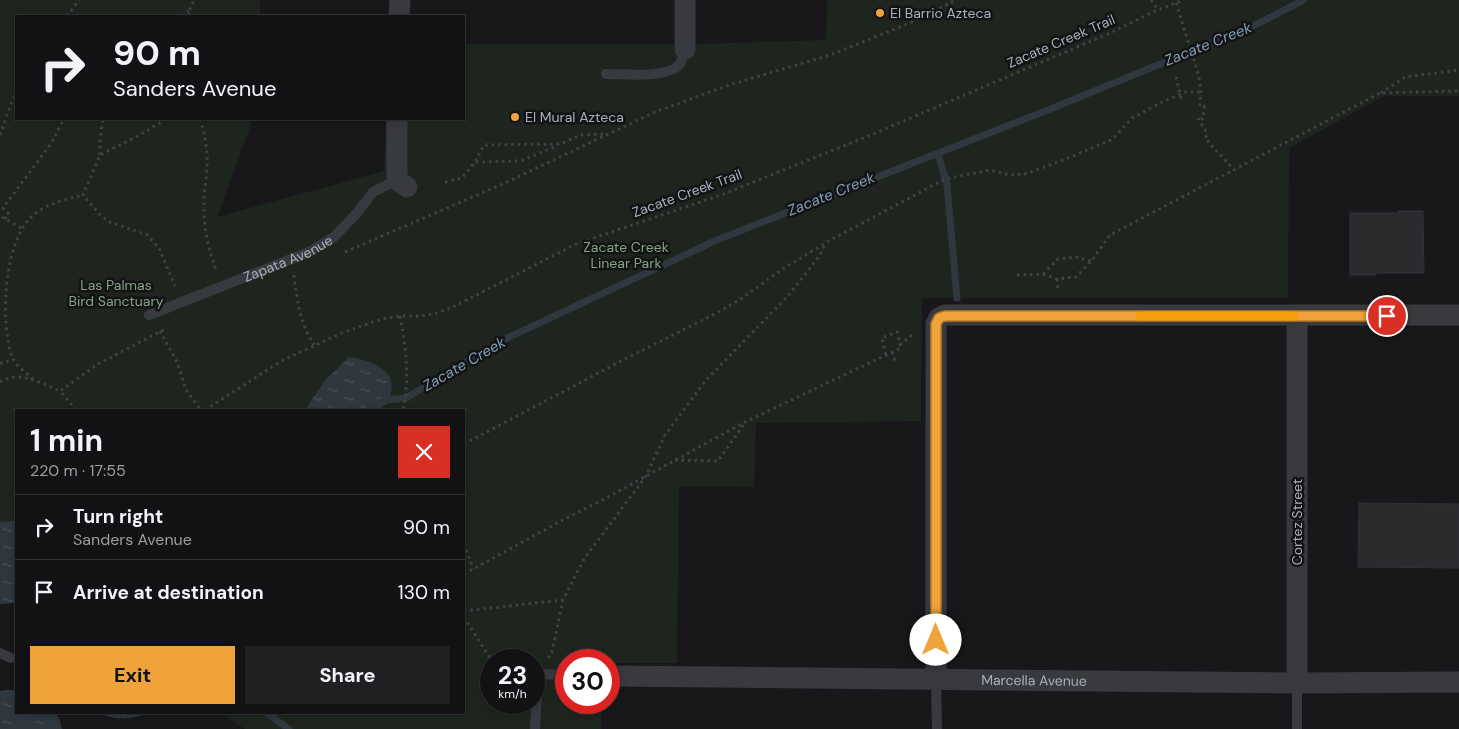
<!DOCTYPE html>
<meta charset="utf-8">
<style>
body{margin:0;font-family:"DM Sans",sans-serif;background:#1f2022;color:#f1f3f6;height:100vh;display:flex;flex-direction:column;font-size:19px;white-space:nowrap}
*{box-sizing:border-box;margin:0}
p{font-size:16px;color:#9c9ea0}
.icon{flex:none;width:28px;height:28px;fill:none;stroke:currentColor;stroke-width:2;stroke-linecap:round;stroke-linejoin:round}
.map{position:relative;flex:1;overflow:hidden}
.details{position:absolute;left:15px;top:409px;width:450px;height:305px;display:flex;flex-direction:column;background:#121214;border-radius:0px;box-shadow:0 2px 8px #0003,0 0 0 1px #313234}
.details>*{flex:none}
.top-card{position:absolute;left:15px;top:15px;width:450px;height:105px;border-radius:0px;box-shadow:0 2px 8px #0003,0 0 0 1px #313234;background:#121214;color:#f1f3f6;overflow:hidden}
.speed{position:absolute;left:480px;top:649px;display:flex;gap:10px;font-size:25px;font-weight:700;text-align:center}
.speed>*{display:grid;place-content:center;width:65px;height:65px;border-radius:50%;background:#121214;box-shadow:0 2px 8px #0003,0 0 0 1px #313234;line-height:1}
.speed small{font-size:12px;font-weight:400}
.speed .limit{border:8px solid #d22;background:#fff;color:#111}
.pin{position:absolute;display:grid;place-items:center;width:42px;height:42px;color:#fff;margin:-21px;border:2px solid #fff;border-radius:50%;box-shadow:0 1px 5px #0007}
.me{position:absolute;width:55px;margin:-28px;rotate:0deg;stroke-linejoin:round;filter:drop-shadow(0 0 4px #0008)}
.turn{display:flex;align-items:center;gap:18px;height:105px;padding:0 15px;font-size:22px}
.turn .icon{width:65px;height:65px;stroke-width:2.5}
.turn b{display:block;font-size:35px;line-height:42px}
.round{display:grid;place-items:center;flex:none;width:52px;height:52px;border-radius:0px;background:#1f2022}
.head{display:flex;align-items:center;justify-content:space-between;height:85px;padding:0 15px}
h1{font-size:30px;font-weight:700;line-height:38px}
.cta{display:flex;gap:10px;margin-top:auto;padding:10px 15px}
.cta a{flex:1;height:58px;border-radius:0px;background:#f0a33a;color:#111;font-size:20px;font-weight:700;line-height:58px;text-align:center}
.cta a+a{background:#1f2022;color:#f1f3f6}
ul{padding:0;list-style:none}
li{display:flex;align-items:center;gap:15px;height:65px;padding:0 15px;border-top:1px solid #313234}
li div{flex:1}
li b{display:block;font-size:19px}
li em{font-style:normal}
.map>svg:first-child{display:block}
.park{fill:#1e251e;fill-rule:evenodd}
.water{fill:url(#water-ripples)}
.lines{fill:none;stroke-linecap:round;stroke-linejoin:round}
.stream{stroke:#2e383e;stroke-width:7}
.building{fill:#2b2b2e;stroke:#323236}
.path{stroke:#3f4246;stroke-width:3;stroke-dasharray:2.5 4;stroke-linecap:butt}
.service{stroke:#393a3f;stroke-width:10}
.minor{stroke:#393a3f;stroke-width:21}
.route-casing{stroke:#9c6a26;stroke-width:12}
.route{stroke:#f0a33a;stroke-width:9}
.slow{stroke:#f59e0b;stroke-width:9}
.poi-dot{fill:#f0a33a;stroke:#131315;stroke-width:2}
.labels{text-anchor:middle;stroke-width:5;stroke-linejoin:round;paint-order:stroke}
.poi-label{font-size:14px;fill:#aab0ba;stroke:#131315;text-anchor:start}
.street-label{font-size:14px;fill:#aab0ba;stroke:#131315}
.park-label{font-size:14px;fill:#83a482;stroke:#131315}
.water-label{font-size:15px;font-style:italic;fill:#82a1b4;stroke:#131315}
</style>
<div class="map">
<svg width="1459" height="729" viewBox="0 0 1459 729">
<defs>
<pattern id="water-ripples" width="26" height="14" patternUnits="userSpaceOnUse" patternTransform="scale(1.25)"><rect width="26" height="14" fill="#2e383e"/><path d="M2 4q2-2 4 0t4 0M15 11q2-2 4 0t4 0" fill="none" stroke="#4a5258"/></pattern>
</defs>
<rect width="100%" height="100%" fill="#18181a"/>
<path class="park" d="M0 0H260V16H16V119H253L217 217 384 171 386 119H464V44H703L826 40 827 0H1459V96H1385L1289 148 1288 298H922L921 421 756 423 754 487 679 486 677 663H609V660H566V702L601 703V729H245L220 713 464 712V410H16V602L0 603ZM491 660H534V702H491Z"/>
<g class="water">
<path d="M349 357C368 360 397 368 391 393 390 399 384 405 381 410H305L325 380Z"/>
<path d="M16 521V603L0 604V522Z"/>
<path d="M5 690H16V712L55 713 59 718 62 729H0V691Z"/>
<path d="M99 713H147C133 720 112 720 99 713Z"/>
</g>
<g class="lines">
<g class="stream">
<path d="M938 154 947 185 957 298"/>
<path d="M370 410 387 400 406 398 501 341 717 240 1048 110 1253 26 1304 0"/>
<path d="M265 712 289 729"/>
</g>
</g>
<g class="building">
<path d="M1398 211H1423L1424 273H1376V275H1350V213H1398Z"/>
<path d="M1359 503 1459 504V568L1358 567Z"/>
</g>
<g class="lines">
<g class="path">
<path d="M1151 0 1158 10"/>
<path d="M1176 3 1198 73 1201 89 1200 106H1204L1203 119 1198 118"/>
<path d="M67 16 79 0"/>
<path d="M182 16 189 11"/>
<path d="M190 16 189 11 194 0"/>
<path d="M1176 77 1181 99"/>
<path d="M1381 93 1405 77 1459 70"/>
<path d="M1198 118C1200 124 1206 129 1207 135L1205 138 1234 170"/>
<path d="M166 119 138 136 100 155 83 195 101 216 110 222 147 235 159 248 175 286"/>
<path d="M200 119C205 135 208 151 207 168 206 182 203 196 204 210 204 231 209 251 216 270"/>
<path d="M0 135 11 104 16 93"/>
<path d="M100 155V141L103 119"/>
<path d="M476 162 520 161 557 146"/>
<path d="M445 182 462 178 475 162 484 145 560 144 581 135 604 134"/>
<path d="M2 217 21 228"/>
<path d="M5 219 9 214 3 208 50 145 64 119"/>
<path d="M345 252 505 183 655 112 729 85 830 55 910 23 956 0"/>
<path d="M1043 274 1058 259 1076 257 1091 261"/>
<path d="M294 275C297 302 300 322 314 345"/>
<path d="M1017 275 1043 274 1057 279 1076 277 1092 260 1110 235 1380 93 1459 91"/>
<path d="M1057 279 1058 290"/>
<path d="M400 316C406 348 410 378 403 410"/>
<path d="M160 331 177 362 186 390 201 410"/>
<path d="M900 345 913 334"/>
<path d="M892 352 896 363"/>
<path d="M0 363 13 360"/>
<path d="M33 379C26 373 15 365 12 357 0 322 3 236 36 213 50 203 67 199 83 195"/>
<path d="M0 382C19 370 41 383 60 391"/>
<path d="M76 410 60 391 98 364 167 328"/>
<path d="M205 410 283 360 344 332 382 319 400 316H421L437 313 453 307 576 244 721 195 866 137 1110 33 1153 12 1183 0"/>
<path d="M464 444 623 360 711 316 741 299 781 270 827 242 945 179 989 170 1010 175 1025 174 1066 159 1113 139 1132 118 1162 102 1186 92H1200"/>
<path d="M675 460 718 461 744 424"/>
<path d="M464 544 473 569"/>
<path d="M464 574 561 521 606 498 745 422 901 348 897 332 882 338 886 355"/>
<path d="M464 611 563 600"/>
<path d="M464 617 490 658 496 660"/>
<path d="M548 658 552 652 563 600 584 559 646 476 665 435 707 379 788 296 818 258 826 243"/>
</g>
<g class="service">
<path d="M606 74C624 74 668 79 680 64 682 60 684 54 685 49"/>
<path id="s1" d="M149 315 309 252 334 237 357 213 373 192 397 180"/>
<path d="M0 653 11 658"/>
<path d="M936 679 937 729"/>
<path d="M535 729 538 674 566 675"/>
<path d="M1297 729V683"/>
</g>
<g class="minor">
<path d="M399 16 400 0"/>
<path d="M685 49V0"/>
<path d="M397 119V180L407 187"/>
<path id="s2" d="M609 676 1297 683 1459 682"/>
<path d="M936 679V324L939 318 945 315H1459"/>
<path d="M1297 683V316"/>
</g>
</g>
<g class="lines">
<g class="route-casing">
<path id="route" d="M936 640V324L939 318 945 316H1387"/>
</g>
<use href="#route" class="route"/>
<path class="slow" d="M1140 316H1294"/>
</g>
<g class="poi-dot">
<circle cx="880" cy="13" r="5"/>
<circle cx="515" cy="117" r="5"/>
</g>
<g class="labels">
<g class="poi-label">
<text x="890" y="18">El Barrio Azteca</text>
<text x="525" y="122">El Mural Azteca</text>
</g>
<g class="street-label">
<text transform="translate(1061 41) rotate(-23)" y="5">Zacate Creek Trail</text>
<text transform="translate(687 193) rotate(-20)" y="5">Zacate Creek Trail</text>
<text dy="5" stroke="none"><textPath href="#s1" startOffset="150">Zapata Avenue</textPath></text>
<text transform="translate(1297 522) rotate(-90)" y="5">Cortez Street</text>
<text dy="5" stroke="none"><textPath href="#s2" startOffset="425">Marcella Avenue</textPath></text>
</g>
<g class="park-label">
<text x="626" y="252">Zacate Creek<tspan x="626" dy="16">Linear Park</tspan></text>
<text x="116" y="290">Las Palmas<tspan x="116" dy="16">Bird Sanctuary</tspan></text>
</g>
<g class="water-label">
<text transform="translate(1208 44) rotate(-22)" y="5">Zacate Creek</text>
<text transform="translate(831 194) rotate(-22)" y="5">Zacate Creek</text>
<text transform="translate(464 364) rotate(-30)" y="5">Zacate Creek</text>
</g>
</g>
</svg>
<div class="speed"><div>23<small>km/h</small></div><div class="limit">30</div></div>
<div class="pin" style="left:1387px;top:316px;background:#d93025"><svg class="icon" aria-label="arrive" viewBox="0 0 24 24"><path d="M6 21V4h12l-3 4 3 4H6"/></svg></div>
<svg class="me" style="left:936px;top:640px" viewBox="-20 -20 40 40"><circle r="19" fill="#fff"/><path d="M0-13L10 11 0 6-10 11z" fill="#f0a33a"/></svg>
<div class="top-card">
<div class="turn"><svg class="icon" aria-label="right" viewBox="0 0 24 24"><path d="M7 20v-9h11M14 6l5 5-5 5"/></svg><div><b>90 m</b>Sanders Avenue</div></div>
</div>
<section class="details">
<div class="head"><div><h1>1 min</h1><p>220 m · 17:55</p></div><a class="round" style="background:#d93025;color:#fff"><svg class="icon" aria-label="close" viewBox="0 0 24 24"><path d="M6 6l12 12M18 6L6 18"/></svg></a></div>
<ul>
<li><svg class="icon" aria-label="right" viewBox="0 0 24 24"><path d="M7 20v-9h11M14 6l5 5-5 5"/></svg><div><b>Turn right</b><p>Sanders Avenue</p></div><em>90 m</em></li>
<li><svg class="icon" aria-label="arrive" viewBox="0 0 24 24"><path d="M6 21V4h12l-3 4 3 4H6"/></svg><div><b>Arrive at destination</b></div><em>130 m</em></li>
</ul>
<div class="cta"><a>Exit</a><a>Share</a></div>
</section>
</div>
